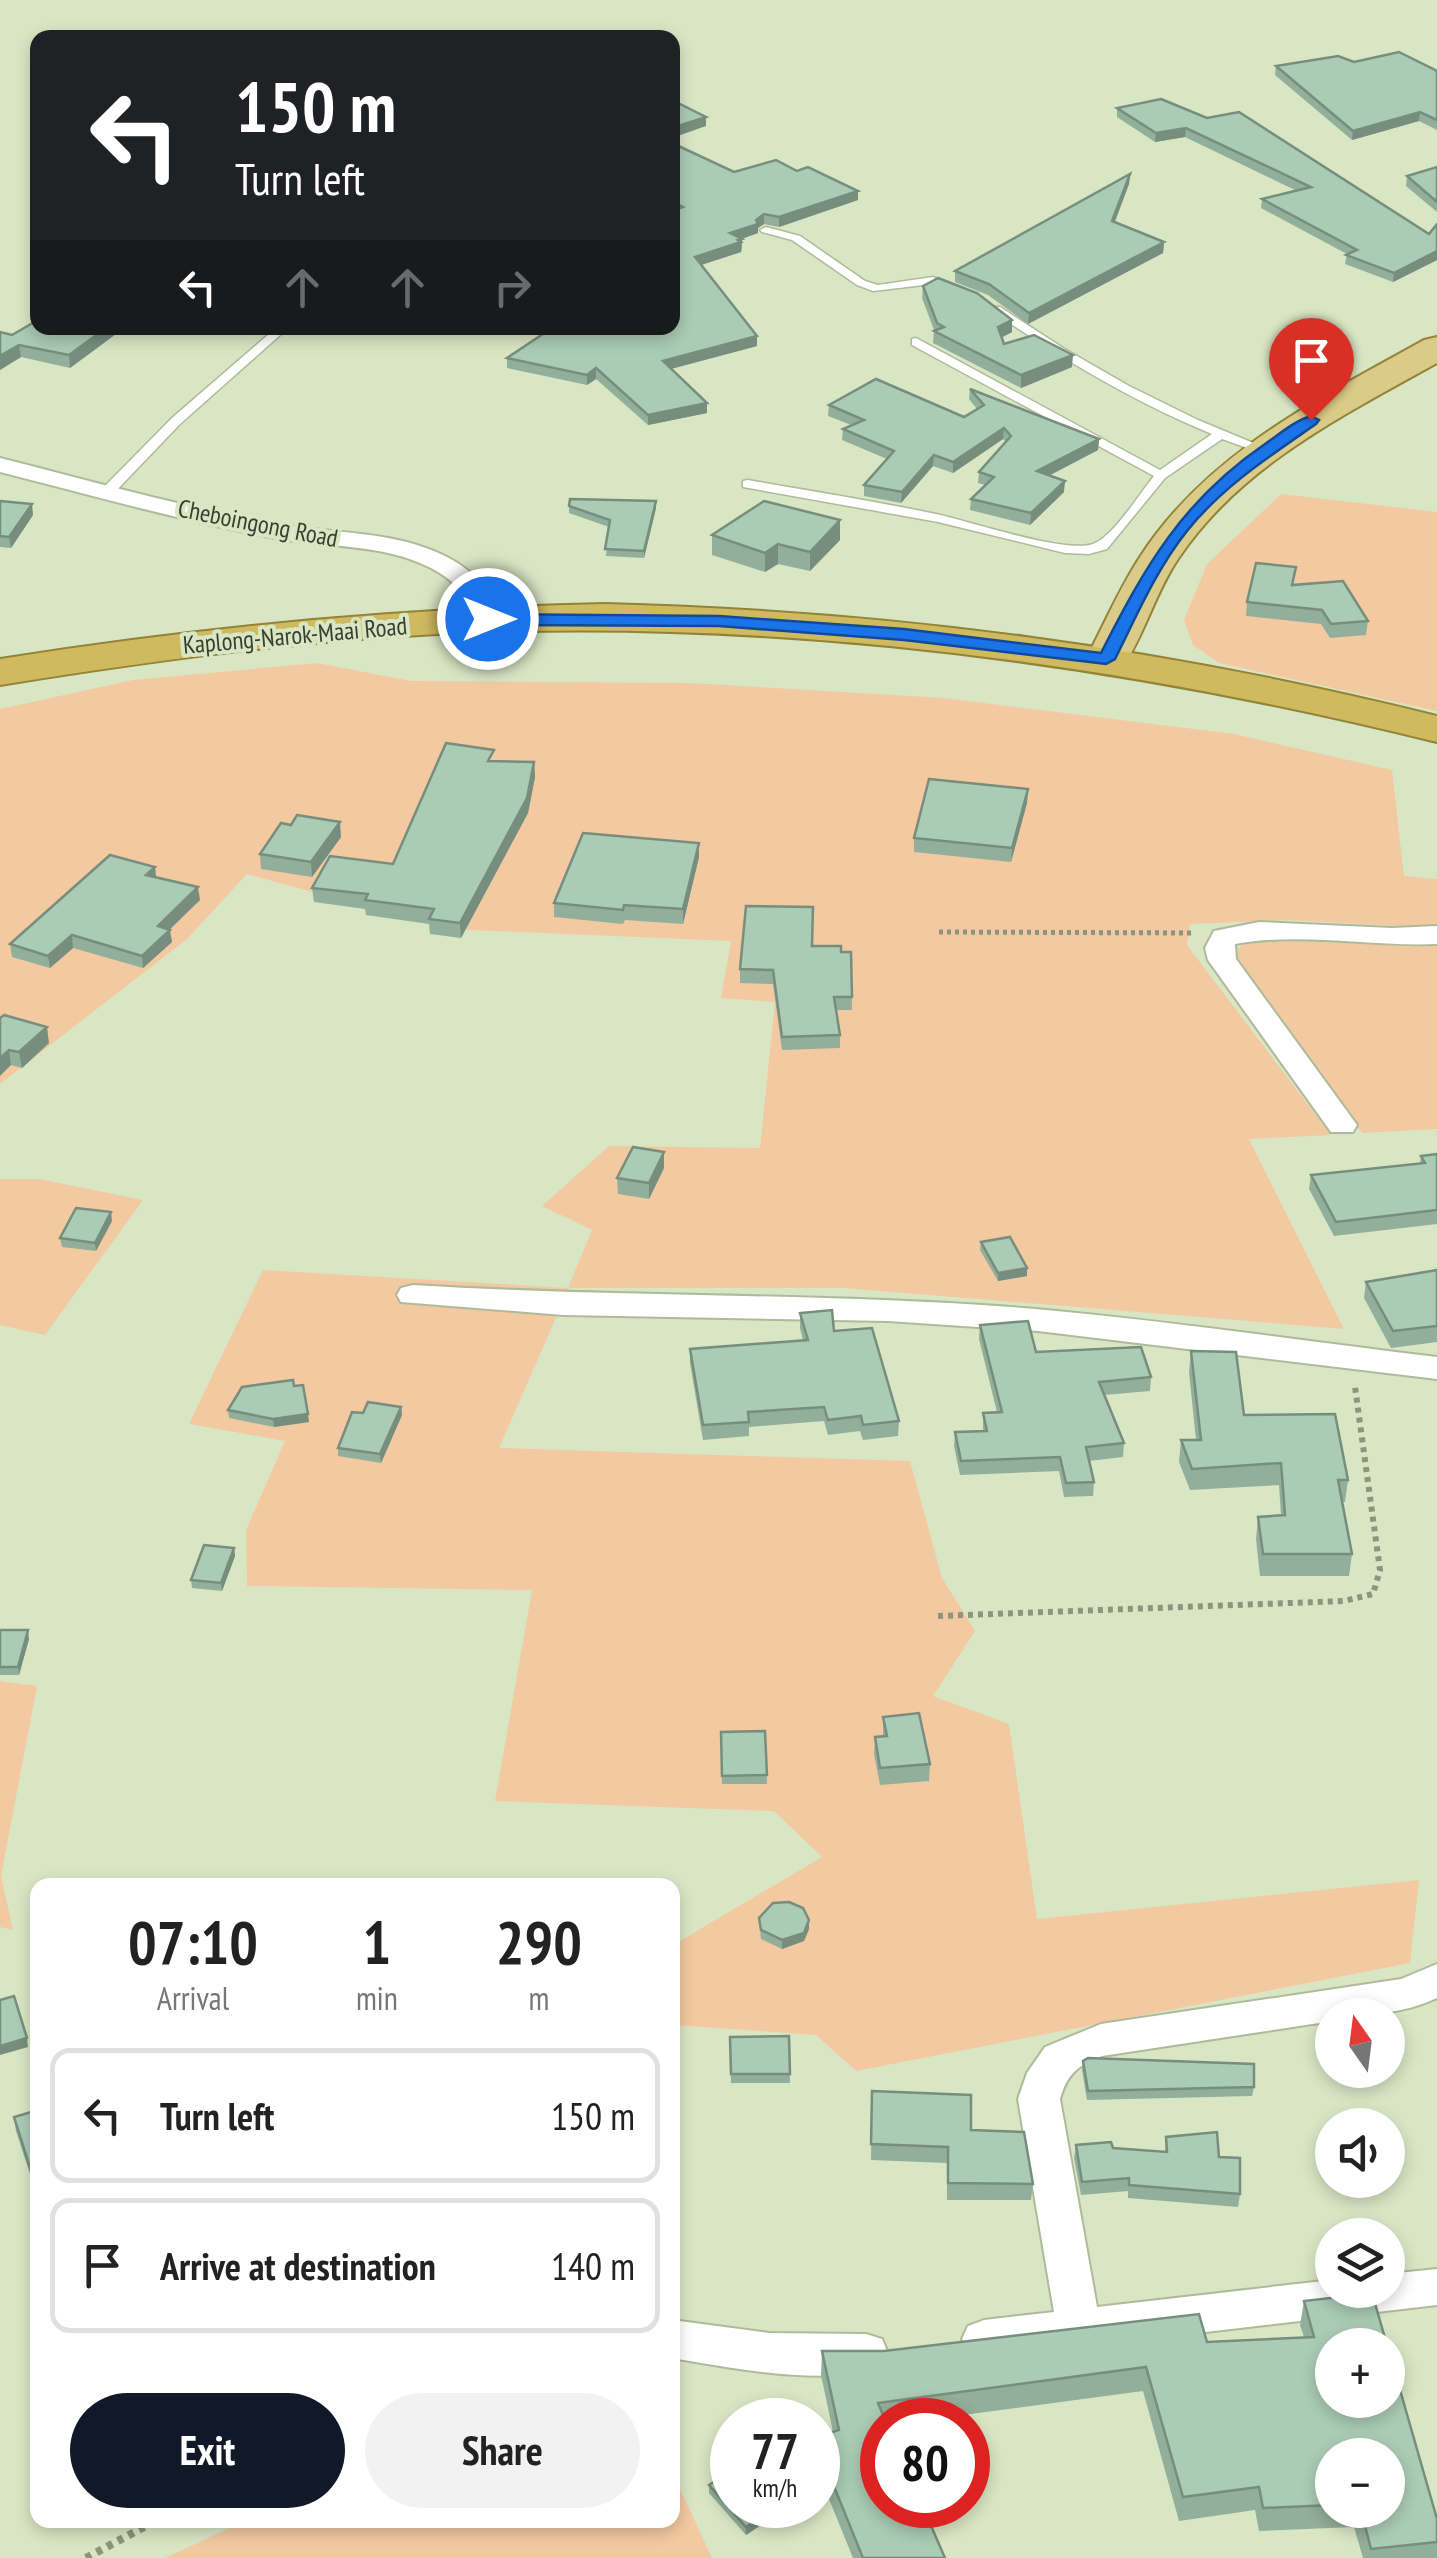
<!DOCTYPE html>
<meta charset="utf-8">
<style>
body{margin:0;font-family:"PT Sans Narrow",sans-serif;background:#f2f2f2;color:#222;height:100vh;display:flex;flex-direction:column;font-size:38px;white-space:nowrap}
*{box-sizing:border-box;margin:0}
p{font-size:32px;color:#767676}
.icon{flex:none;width:55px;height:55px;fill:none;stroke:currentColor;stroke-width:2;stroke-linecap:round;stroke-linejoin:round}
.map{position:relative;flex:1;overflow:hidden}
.drawer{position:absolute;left:30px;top:1878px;width:650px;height:650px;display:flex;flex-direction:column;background:#fff;border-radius:20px;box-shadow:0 5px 15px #0003}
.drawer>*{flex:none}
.top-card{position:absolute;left:30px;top:30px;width:650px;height:305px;border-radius:20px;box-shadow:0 5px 15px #0003;background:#202124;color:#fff;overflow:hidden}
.needle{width:65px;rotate:346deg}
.buttons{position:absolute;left:1315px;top:1998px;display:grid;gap:20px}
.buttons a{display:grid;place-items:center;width:90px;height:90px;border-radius:50%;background:#fff;box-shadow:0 5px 15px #0003;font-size:50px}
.speed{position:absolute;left:710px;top:2398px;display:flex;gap:20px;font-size:50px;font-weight:700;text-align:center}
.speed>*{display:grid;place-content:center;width:130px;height:130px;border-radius:50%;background:#fff;box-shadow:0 5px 15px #0003;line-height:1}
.speed small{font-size:25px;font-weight:400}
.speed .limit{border:15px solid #d22;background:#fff;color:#111}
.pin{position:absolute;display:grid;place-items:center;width:85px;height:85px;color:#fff;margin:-102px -42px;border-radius:50% 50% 50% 0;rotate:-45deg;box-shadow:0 0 10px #0007}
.pin .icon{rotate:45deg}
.me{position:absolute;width:110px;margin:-55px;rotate:90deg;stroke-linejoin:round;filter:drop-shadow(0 0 8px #0008)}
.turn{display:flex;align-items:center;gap:35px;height:210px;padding:0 40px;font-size:45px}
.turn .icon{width:130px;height:130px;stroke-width:2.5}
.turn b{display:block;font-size:70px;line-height:85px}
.lanes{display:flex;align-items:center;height:95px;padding:0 40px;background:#0003;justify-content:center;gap:50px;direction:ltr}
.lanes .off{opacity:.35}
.eta{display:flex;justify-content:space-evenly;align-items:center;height:170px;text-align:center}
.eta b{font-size:60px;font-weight:800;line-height:70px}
.action{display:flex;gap:20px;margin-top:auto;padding:20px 40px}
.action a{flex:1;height:115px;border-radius:60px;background:#111827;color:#fff;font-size:40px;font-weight:800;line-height:115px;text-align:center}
.action a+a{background:#f2f2f2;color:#222}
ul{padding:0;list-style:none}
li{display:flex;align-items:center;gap:30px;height:135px;margin:0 20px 15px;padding:0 20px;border:5px solid #e0e0e0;border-radius:20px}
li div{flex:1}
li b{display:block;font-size:38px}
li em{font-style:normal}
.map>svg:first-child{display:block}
.green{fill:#f3c9a1}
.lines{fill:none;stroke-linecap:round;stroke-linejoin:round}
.service-casing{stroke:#aeba99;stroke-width:3}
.minor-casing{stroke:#aeba99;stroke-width:4}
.primary-casing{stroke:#938336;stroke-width:4}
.trunk-casing{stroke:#938336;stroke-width:4}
.path-far2{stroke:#8c957d;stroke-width:5;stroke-dasharray:4 4;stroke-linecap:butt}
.path-far1{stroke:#8c957d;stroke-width:6;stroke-dasharray:5 5;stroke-linecap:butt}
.path{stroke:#8c957d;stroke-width:8;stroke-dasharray:6 6;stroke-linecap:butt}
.service{fill:#fff;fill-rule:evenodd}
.minor{fill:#fff;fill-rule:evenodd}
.primary{fill:#dbcb88;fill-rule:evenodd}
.trunk{fill:#cfba60;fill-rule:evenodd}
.wall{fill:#92af9b;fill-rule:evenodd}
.shaded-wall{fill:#778e7e}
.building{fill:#aacbb4;stroke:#778e7e;stroke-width:2.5}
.route{fill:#1a73e8;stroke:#114b97;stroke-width:2.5}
.labels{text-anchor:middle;stroke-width:8;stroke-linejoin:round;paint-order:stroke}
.far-street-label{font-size:25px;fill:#393e31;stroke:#d9e6c4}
</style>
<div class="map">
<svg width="1437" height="2558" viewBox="0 0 1437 2558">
<rect width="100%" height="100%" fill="#d9e6c4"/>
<g class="green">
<path d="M1281 494 1437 512V711L1219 663 1193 645 1184 620 1207 564Z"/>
<path d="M317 663 411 681 691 683 944 698 1234 734 1392 770 1404 876 1437 879V924L1416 927 1291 920 1190 924 1187 945 1331 1135 1249 1139 1344 1329 844 1288H569L499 1448 910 1461 942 1578 975 1631 933 1696 1009 1724 1037 1919 1419 1880 1410 1963 856 2071 816 2035 673 2025V1945L822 1857 774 1811 495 1801 532 1590 247 1586 246 1530 285 1441 189 1424 263 1270 568 1288 592 1230 542 1206 609 1146 760 1148 775 1002 721 998 731 941 448 929 247 874 187 939 0 1084V709L133 680Z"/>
<path d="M1262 940 1402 945 1437 943V1129L1362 1133 1235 955 1241 945Z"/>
<path d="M0 1179H39L143 1200 45 1335 0 1325Z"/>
<path d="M0 1681 37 1686 1 1876 13 1930 0 1927Z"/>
<path d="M673 2474 712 2558H165L247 2520H672Z"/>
</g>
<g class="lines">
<g class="service-casing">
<g id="service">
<path d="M766 227 800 236 865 281 878 285 933 277 961 289 955 292 932 284 873 291 857 285 792 240 762 232 760 230Z"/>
<path d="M992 307H1000L1063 348 1129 386 1198 420 1270 450 1264 454 1222 439 1165 478 1107 549 1089 554 1065 553 938 522 743 487V481L748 480C811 491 874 501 936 514 969 521 1066 554 1093 544 1113 537 1140 493 1154 476L912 345V339L916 338 1160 470 1212 434C1134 402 1062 359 992 311Z"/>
<path d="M276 328H288L180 424 112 495H102V489L172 418Z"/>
</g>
</g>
<g class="minor-casing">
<g id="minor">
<path d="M0 458C91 481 183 507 276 524 333 534 394 530 447 557 474 571 492 591 501 619L488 627 479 624C463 598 462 584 431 568 382 543 328 548 275 538 182 521 91 495 0 472Z"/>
<path d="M1259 922 1392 928 1437 926V944C1371 947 1300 932 1235 944L1236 959 1357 1125 1353 1132H1331L1208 960 1205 948 1214 931Z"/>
<path d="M413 1285C621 1298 829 1292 1036 1309 1170 1321 1304 1341 1437 1357V1379L1038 1331 888 1321 563 1315 401 1302 397 1295 401 1288Z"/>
<path d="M1437 1964V1998C1403 2014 1369 2015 1332 2015V2021L1102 2056C1078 2065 1067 2074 1060 2099L1097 2307 1332 2280V2290H1388V2274L1437 2269V2305L984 2358 968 2352 962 2339 968 2326 984 2320 1054 2312 1018 2099 1027 2073 1045 2047 1101 2024 1401 1979Z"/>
<path d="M672 2320 769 2333 866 2334 882 2339 888 2353 882 2367C825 2387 732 2368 672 2358Z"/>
</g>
</g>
<g class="primary-casing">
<path id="primary" d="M1437 337V363C1343 415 1239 467 1178 559 1155 593 1145 634 1122 668L1107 671 1092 668 1086 659C1104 625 1119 589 1140 557 1207 453 1320 398 1424 340Z"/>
</g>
<g class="trunk-casing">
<path id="trunk" d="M605 604C891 611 1160 647 1437 716V742C1126 665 809 622 488 632 324 637 161 659 0 685V659C201 627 402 608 605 604Z"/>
</g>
<path class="path-far2" d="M939 932 1193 933"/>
<path class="path-far1" d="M938 1616 1344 1601 1373 1594 1380 1570 1355 1387"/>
<path class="path" d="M86 2558 157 2520"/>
<use href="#service" class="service"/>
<use href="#minor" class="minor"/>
<use href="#primary" class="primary"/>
<use href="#trunk" class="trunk"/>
</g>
<g class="wall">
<path d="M1354 62 1437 71V130L1419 121 1352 140 1275 75 1276 66Z"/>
<path d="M1161 99 1429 234 1437 224V260L1393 282 1345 264 1347 254 1261 208 1262 199 1297 191 1185 137 1155 142 1117 117V108Z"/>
<path d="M672 143 734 172 858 200 779 227 764 224 758 228V233L742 239V249L741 252 701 265 757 346 671 369 707 403V413L648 425 596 379 587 385 507 368V358L672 328Z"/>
<path d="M1437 167V212L1406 186 1407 176Z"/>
<path d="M1130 174 1129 184 1115 222 1164 242 1163 253 1028 324 988 295 955 282V271Z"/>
<path d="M923 286 1012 320V332L1002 337 1004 344 1072 367 1021 388 933 343 934 330 922 298Z"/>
<path d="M38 328H119L120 331 70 368 21 357 0 370V332L12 335Z"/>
<path d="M970 389 1099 439 1098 450 1049 476 1064 492 1030 525 970 510 971 499 985 485 978 483 979 472 1006 442 1003 439 953 473 933 466 901 503 864 496V485L887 459 842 440 843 429 851 425 828 416 829 405 964 417 977 409 969 399Z"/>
<path d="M0 501 33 515 11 548 0 547Z"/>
<path d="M656 501V508L644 558 606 556 609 527 569 513V506Z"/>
<path d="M712 535 840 540 810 571 778 564 765 572 712 555Z"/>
<path d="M1294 585 1368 621 1366 635 1330 638 1321 624 1246 616 1247 602Z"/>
<path d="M495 761 534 762 535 777 528 813 461 938 430 934 429 924 366 915 365 909 314 902 312 888 393 864Z"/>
<path d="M1028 789 1027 803 1011 862 914 852V838Z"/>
<path d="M341 837 312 877 261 869 260 854Z"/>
<path d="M699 857 683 924 625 920 623 924 554 917V903Z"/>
<path d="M155 867 156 877 200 900 169 929 172 942 143 968 73 948 50 968 12 957 10 944Z"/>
<path d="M812 946 841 952H851L852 1010H836L840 1035V1048L782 1050 773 984 740 983V969Z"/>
<path d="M0 1018 49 1043 22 1068 11 1065Z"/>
<path d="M664 1152V1168L649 1199 618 1194 617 1178Z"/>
<path d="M1437 1154V1224L1334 1236 1309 1189 1311 1175 1420 1164 1421 1156Z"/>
<path d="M112 1221 96 1251 62 1247 60 1238Z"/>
<path d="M981 1242 1027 1268V1276L998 1281 980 1250Z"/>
<path d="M1437 1270V1342L1391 1348 1364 1298 1366 1282Z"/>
<path d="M800 1313 834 1331 899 1421 898 1436 863 1440 860 1431 828 1435 824 1421 749 1427V1436L703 1440 690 1363V1349L803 1340 800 1328Z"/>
<path d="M980 1325 1036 1352 1151 1377 1150 1391 1104 1395 1124 1443 1123 1457 1089 1461 1094 1482 1093 1496 1064 1497 1059 1471 960 1475 954 1446 955 1432 983 1431V1413L997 1412 979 1339Z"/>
<path d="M1191 1351 1244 1415 1348 1480 1345 1502H1342L1352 1554 1349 1576H1260L1256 1539 1258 1517 1281 1515 1279 1485 1190 1490 1179 1462 1181 1440H1196L1189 1372Z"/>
<path d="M294 1386 309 1422 274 1427 229 1418 228 1410Z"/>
<path d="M401 1407 402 1415 381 1463 338 1456V1448L363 1413Z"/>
<path d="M234 1548 235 1556 222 1591 192 1588 191 1580Z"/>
<path d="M0 1630 29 1639 19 1675H0Z"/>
<path d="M883 1717 930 1764 929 1781 880 1785 874 1754 875 1737 883 1736Z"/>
<path d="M765 1731 767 1784H722L721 1732Z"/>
<path d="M759 1918 809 1929 804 1941 782 1949 761 1939Z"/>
<path d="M789 2036 790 2083H731L730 2037Z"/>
<path d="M1083 2061 1254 2087 1252 2096 1087 2100 1082 2070Z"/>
<path d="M872 2091 971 2130 1033 2184 1031 2200H947V2163L871 2160Z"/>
<path d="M38 2110V2199L16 2131 14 2117Z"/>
<path d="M1166 2137 1219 2157 1240 2194 1238 2207 1128 2198V2191L1081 2195 1074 2158 1076 2145 1165 2152Z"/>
<path d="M1304 2301 1437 2519V2558H1363L1354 2527 1259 2531 1255 2510 1179 2521 1143 2391 925 2420H882L945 2558H853L818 2472V2437L833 2432 821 2375 822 2351H884L1207 2342 1304 2337 1300 2325ZM1332 2455 1388 2510H1332Z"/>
<path d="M709 2485 776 2515 746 2535 709 2493Z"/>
</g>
<g class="shaded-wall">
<path d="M1420 112 1419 121 1352 140 1353 131Z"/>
<path d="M706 117V126L672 138V128Z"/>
<path d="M1186 128 1185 137 1155 142 1156 133Z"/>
<path d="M1130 174 1129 184 1111 231 1112 221Z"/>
<path d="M858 191V200L779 227V217Z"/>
<path d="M764 214V224L758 228V233L730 243V233Z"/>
<path d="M742 239 741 252 695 267V257Z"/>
<path d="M1164 242 1163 253 1028 324 1029 313Z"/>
<path d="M1437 251V260L1393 282 1394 273Z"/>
<path d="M1012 320V332L997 340 998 327Z"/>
<path d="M106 328H119L120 331 70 368 69 355Z"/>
<path d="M757 336V346L663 371V361Z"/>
<path d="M19 345 21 357 0 370V356Z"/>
<path d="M1073 355 1072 367 1021 388V375Z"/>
<path d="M596 368V379L587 385V375Z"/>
<path d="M707 403V413L648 425V415Z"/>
<path d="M1004 428 1003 439 953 473V462Z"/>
<path d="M1099 439 1098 450 1036 482 1037 471Z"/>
<path d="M934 455 933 466 901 503 902 492Z"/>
<path d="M1065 481 1064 492 1030 525 1031 513Z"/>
<path d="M656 501V508L644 558V551Z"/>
<path d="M32 504 33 515 11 548 9 537Z"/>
<path d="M840 520V540L810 571V552Z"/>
<path d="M778 544V564L765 572V553Z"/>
<path d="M534 762 535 777 528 813 461 938 460 923Z"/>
<path d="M1028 789 1027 803 1011 862 1012 848Z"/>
<path d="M340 822 341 837 312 877 311 862Z"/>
<path d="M699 843V857L683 924V909Z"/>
<path d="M155 867 156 879 146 875Z"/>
<path d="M198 887 200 900 160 939 158 926Z"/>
<path d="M170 930 172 942 143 968 142 956Z"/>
<path d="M72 935 73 948 50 968 48 956Z"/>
<path d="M47 1027 49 1043 22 1068 19 1052Z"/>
<path d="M9 1050 11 1065 0 1076V1058Z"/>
<path d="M664 1152V1168L649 1199V1183Z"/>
<path d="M111 1212 112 1221 96 1251 95 1243Z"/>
<path d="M1027 1268V1276L998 1281V1273Z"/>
<path d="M401 1407 402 1415 381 1463 380 1454Z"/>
<path d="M308 1414 309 1422 274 1427 273 1419Z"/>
<path d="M234 1548 235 1556 222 1591 221 1583Z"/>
<path d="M28 1630 29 1639 19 1675 18 1667Z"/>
<path d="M809 1920V1929L804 1941 782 1949V1940Z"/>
<path d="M27 2038 28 2047 0 2055V2046Z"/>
<path d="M777 2506 776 2515 746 2535V2527Z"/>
</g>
<g class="building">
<path d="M1399 52 1437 71V120L1420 112 1353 131 1276 66 1338 56 1354 62Z"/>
<path d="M1161 99 1207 118 1239 112 1429 234 1437 224V251L1394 273 1346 255 1357 250 1262 199 1311 187 1186 128 1156 133 1117 108Z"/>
<path d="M672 100 706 117 672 128Z"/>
<path d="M672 143 734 172 776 160 797 171 808 167 858 191 779 217 764 214 756 220 758 224 730 233 742 239 738 240 741 242 695 257 757 336 663 361 707 403 648 415 596 368 587 375 507 358 552 328H672V211L683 207 672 201Z"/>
<path d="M1437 167V202L1407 176Z"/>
<path d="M1130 174 1112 221 1164 242 1029 313 989 284 955 271Z"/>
<path d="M938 278 977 293 1012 320 998 327 1004 344 1034 335 1073 355 1021 375 934 331 944 327 937 323 923 286Z"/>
<path d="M38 320V328H106L69 355 19 345 0 356V332L12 335Z"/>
<path d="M876 379 964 417 984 405 970 389 1099 439 1037 471 1065 481 1031 513 971 499 994 477 979 472 1011 436 1004 428 953 462 934 455 902 492 864 485 894 451 843 429 864 420 829 405Z"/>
<path d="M570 499 656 501 644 551 605 549 610 520 569 506Z"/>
<path d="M0 501 32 504 9 537 0 536Z"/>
<path d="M764 501 840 520 810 552 778 544 765 553 712 535Z"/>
<path d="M1256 563 1296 567 1292 585 1343 581 1368 621 1331 624 1322 610 1247 602Z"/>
<path d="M446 743 494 750 488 761 534 762 527 798 460 923 429 919 434 909 365 900 368 894 312 888 330 856 393 864Z"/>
<path d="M929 779 1028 789 1012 848 914 838Z"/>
<path d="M297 815 340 822 311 862 260 854 281 823 291 825Z"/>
<path d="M583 833 699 843 683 909 624 905 623 910 554 903Z"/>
<path d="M110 855 155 867 146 875 198 887 158 926 170 930 142 956 72 935 48 956 10 944Z"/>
<path d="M746 906 813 907 812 946H841V952H851L852 997H834L840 1035 782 1037 773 970 740 969Z"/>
<path d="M4 1015 47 1027 19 1052 9 1050 0 1058V1018Z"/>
<path d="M633 1147 664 1152 649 1183 617 1178Z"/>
<path d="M1437 1154V1210L1336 1222 1311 1175 1425 1163 1421 1156Z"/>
<path d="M76 1208 111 1212 95 1243 60 1238Z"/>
<path d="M1010 1237 1027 1268 998 1273 981 1242Z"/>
<path d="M1437 1270V1326L1393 1331 1366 1282Z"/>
<path d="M832 1310 834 1331 872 1328 899 1421 863 1425 861 1416 828 1420 824 1407 748 1412 749 1422 703 1425 690 1349 808 1340 800 1313Z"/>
<path d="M1028 1321 1036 1352 1141 1347 1151 1377 1099 1382 1124 1443 1086 1447 1094 1482 1066 1483 1060 1457 961 1461 955 1432 987 1431 983 1413 1002 1412 980 1325Z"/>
<path d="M1191 1351 1236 1352 1244 1415 1335 1414 1348 1480H1338L1352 1554H1263L1258 1517 1285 1515 1281 1463 1192 1469 1181 1440H1201Z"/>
<path d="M293 1380 294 1386 303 1385 308 1414 273 1419 228 1410 242 1387Z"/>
<path d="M368 1402 401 1407 380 1454 338 1448 352 1412 363 1413Z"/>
<path d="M204 1545 234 1548 221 1583 191 1580Z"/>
<path d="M0 1630H28L18 1667H0Z"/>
<path d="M919 1713 930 1764 880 1768 875 1737 887 1736 883 1717Z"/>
<path d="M765 1731 767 1775 722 1776 721 1732Z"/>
<path d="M789 1902 803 1908 809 1920 804 1933 782 1940 761 1930 759 1918 773 1903Z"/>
<path d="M14 1996 27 2038 0 2046V2000Z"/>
<path d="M789 2036 790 2074H731L730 2037Z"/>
<path d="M1088 2058 1254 2064V2087L1088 2091 1083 2061Z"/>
<path d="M872 2091 971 2095V2130L1024 2132 1033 2184 948 2183V2147L871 2144Z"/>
<path d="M38 2110V2193L14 2117Z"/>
<path d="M1217 2132 1219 2157 1240 2158V2194L1129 2185V2178L1082 2182 1076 2145 1111 2142 1113 2148 1167 2152 1166 2137Z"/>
<path d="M1372 2293 1387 2345H1332V2400H1388V2348L1437 2519V2542L1371 2549 1361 2510H1388V2455H1332V2505L1263 2508 1259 2487 1183 2497 1146 2367 878 2403 885 2420H882V2505H922L945 2558H863L818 2447V2437L839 2430 822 2351H884L1199 2314 1207 2342 1314 2337 1304 2301Z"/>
<path d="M732 2470V2505H775L777 2506 746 2527 709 2485Z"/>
</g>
<path class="route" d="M1311 416 1319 420 1316 424C1270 456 1222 487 1187 531 1156 570 1137 615 1115 659L1106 664 904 640 719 626 488 625 480 619 488 614 719 616 904 629 1101 653C1145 566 1183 500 1265 444 1280 434 1294 421 1311 416Z"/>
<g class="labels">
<g class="far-street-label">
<text transform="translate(258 523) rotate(11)" y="9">Cheboingong Road</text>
<text transform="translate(295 635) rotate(-5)" y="9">Kaplong-Narok-Maai Road</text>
</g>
</g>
</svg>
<div class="buttons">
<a><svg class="needle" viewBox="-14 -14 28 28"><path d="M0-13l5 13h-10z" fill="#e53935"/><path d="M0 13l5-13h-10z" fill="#767676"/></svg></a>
<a><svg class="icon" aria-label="sound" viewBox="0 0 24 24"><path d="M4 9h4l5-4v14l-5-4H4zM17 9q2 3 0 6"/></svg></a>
<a><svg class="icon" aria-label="layers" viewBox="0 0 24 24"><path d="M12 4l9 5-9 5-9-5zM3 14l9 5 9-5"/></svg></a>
<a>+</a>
<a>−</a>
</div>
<div class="speed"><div>77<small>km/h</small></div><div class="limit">80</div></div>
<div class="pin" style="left:1311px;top:420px;background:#d93025"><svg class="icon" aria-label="arrive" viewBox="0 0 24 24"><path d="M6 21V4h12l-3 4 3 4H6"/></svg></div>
<svg class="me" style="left:488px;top:619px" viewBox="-20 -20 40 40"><circle r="17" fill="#1a73e8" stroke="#fff" stroke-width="3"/><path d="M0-11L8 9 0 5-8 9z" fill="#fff"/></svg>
<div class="top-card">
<div class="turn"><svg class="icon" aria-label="left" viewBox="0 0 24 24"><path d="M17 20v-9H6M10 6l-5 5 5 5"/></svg><div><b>150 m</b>Turn left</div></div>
<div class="lanes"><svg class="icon" aria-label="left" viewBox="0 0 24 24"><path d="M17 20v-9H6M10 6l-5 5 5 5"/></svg><svg class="icon off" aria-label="ahead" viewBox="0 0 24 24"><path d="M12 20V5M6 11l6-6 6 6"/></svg><svg class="icon off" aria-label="ahead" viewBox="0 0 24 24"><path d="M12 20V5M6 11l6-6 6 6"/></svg><svg class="icon off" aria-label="right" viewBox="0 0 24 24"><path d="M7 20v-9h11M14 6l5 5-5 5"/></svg></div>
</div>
<section class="drawer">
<div class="eta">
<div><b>07:10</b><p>Arrival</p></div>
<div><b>1</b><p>min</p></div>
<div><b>290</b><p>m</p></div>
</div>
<ul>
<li><svg class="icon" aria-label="left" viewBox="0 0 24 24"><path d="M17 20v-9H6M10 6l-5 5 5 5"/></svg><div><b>Turn left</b></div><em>150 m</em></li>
<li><svg class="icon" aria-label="arrive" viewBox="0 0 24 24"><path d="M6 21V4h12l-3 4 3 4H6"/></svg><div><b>Arrive at destination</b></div><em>140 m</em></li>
</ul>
<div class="action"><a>Exit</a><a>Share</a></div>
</section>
</div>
